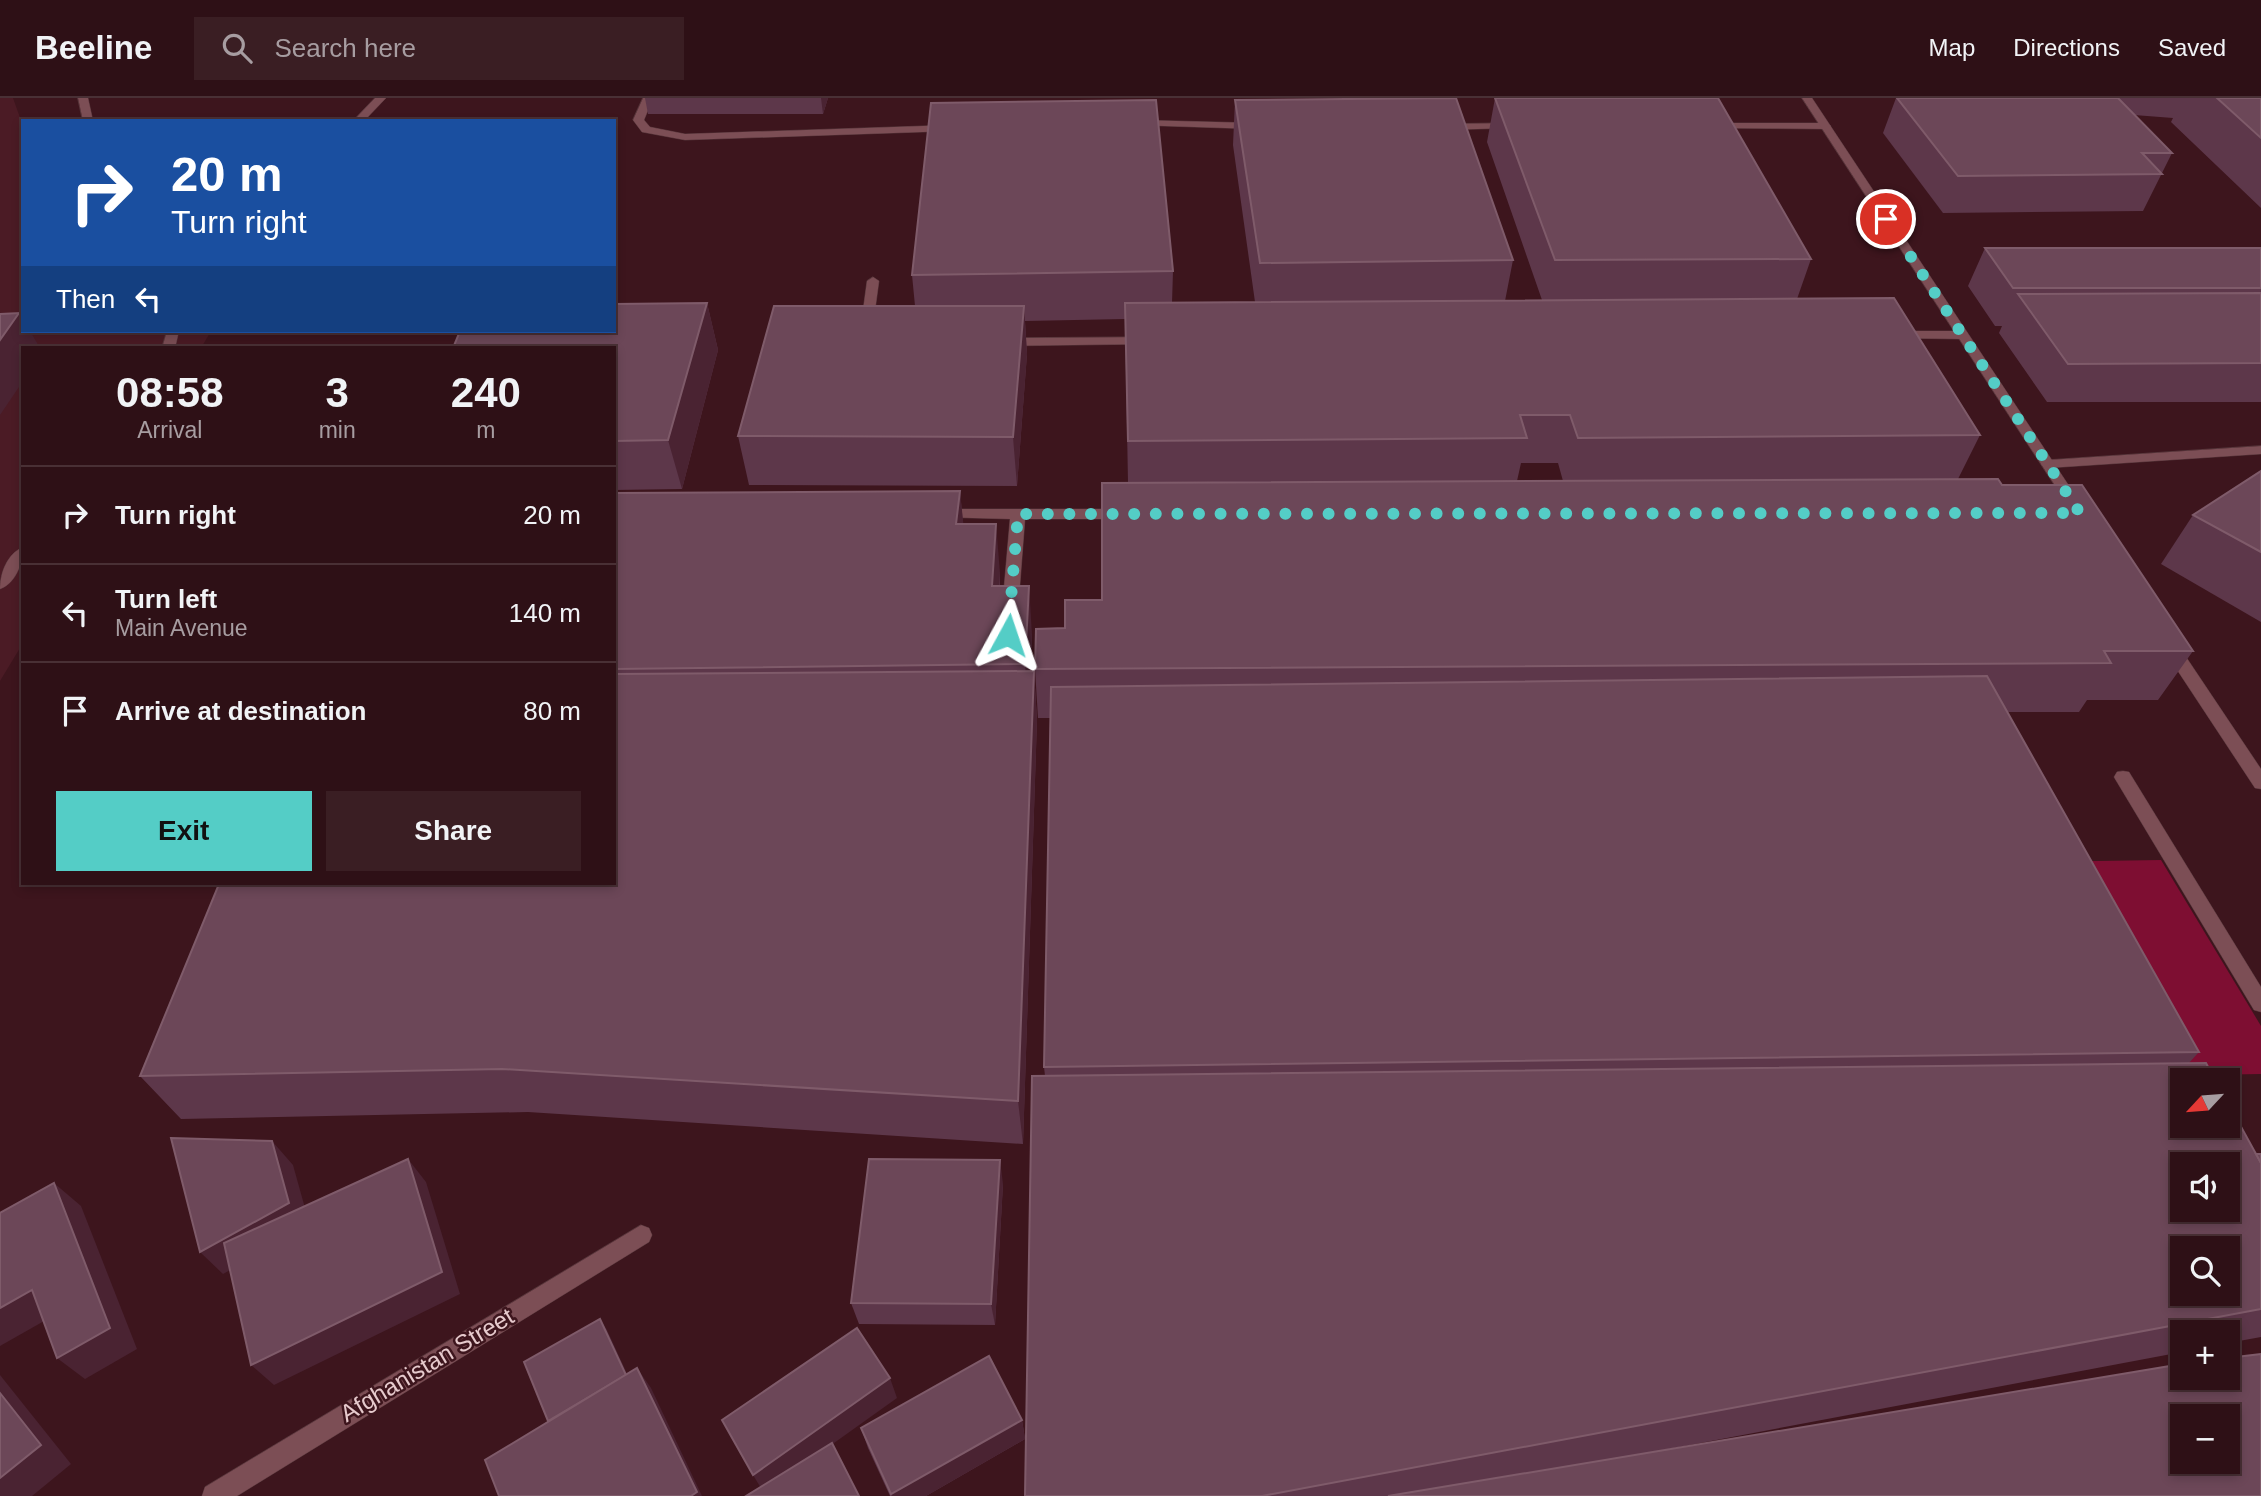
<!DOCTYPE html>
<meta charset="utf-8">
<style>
body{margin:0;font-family:Arial,sans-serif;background:#3a1e23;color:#f1f3f6;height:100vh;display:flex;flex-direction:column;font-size:26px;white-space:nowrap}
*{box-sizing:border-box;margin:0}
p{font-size:23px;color:#a79da1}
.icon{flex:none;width:38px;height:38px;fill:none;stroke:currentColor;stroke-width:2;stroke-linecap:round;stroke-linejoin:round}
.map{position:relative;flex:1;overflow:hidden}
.side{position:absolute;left:21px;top:248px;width:595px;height:539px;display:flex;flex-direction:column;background:#2e1016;border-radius:0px;box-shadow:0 4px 10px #0003,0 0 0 2px #493035}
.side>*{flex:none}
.top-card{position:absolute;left:21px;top:21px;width:595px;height:214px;border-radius:0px;box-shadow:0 4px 10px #0003,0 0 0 2px #493035;background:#1a4fa0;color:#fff;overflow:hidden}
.needle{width:46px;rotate:244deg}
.buttons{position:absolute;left:2170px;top:970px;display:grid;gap:14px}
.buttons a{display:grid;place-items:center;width:70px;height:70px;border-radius:0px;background:#2e1016;box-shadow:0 4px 10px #0003,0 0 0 2px #493035;font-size:35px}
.pin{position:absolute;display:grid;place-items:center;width:60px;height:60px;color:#fff;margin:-30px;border:4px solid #fff;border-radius:50%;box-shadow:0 2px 7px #0007}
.me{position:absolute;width:77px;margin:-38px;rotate:5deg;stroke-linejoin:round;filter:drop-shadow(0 0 5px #0008)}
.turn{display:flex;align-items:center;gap:24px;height:147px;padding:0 35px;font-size:32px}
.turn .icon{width:91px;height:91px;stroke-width:2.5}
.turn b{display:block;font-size:49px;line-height:60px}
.then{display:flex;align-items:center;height:66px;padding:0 35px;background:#0003;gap:14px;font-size:26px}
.eta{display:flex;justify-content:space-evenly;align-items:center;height:119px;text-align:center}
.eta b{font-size:42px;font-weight:700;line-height:49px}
.cta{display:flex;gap:14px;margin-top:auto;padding:14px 35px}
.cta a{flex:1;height:80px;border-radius:0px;background:#54cdc6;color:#111;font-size:28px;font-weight:700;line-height:80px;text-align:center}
.cta a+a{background:#3a1e23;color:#f1f3f6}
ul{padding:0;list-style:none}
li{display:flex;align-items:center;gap:21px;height:98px;padding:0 35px;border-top:2px solid #493035}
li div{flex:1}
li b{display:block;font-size:26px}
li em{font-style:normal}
header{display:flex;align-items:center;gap:42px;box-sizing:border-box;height:98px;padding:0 35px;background:#2e1016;border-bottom:2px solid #493035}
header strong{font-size:33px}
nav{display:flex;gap:38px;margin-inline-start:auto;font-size:24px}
.search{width:490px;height:63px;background:#3a1e23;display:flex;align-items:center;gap:18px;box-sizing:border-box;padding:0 24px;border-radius:0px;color:#a79da1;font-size:26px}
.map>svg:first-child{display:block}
.built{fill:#4b1b25}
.green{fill:#7e0e32}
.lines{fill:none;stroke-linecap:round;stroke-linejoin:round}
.lane-casing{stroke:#55353a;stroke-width:1}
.street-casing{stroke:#55353a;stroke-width:1}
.lane{fill:#7c4e55;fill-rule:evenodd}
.street{fill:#7c4e55;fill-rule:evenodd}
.wall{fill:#5d374a;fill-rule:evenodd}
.shaded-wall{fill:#4a2332}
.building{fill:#6c4758;stroke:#7f5b6a;stroke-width:2;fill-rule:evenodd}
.route{stroke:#54cdc6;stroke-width:12;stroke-dasharray:0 21.6}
.labels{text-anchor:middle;stroke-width:5;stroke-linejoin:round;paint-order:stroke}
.near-street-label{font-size:24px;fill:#e6cacd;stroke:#3d151d}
</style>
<header>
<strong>Beeline</strong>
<div class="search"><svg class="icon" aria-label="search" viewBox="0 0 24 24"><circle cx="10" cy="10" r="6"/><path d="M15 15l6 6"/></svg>Search here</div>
<nav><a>Map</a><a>Directions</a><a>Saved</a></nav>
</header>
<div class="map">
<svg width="2261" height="1398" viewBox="0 0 2261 1398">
<rect width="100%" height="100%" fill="#3d151d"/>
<path class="built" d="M0 0H13L23 28V233H211L201 250H23V545L0 583Z"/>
<path class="green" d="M2161 762 2261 928V976L2150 978 2035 764Z"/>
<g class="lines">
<g class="lane-casing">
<g id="lane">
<path d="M78 0H88L93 23H83Z"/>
<path d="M375 0H386L364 23H353Z"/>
<path d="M643 0H653L644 22 650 29 685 36 952 27 957 30 952 33 685 42 642 34 633 22Z"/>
<path d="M1137 22 1256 25 1261 28 1256 31 1133 27V23Z"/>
<path d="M1511 25 1516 28 1515 30 1441 32 1436 29 1441 26Z"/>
<path d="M1711 25H1826L1831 28 1826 31 1707 30 1706 28Z"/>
<path d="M873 179 879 183 873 227 875 231 869 235 864 234 861 227 867 183Z"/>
<path d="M167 233H179L175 250H162Z"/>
<path d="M1896 233H1961L1967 237 1961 241 1891 240V234Z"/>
<path d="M1147 239 1153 243 1152 246 1003 248 996 244 1003 240Z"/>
<path d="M2261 348V356L2048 370 2041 366 2048 362Z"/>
<path d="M940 411H1125L1132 416 1125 421H1025L1018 512 1010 517 1002 512 1010 421 935 419 933 416Z"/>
<path d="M23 449C23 465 16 485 0 491 0 475 7 456 23 449Z"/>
<path d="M2123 673 2129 674 2261 889V914L2254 912 2117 684 2114 679 2117 674Z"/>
</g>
</g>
<g class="street-casing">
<g id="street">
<path d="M1802 0H1812L2081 406 2079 409H2069Z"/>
<path d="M2170 542 2176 544 2261 671V691L2255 690 2164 552 2162 548 2164 544Z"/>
<path d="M641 1127 649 1130 652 1137 649 1144 237 1398H202L205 1389Z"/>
</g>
</g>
<use href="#lane" class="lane"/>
<use href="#street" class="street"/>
</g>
<g class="wall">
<path d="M645 0H828L823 16H648Z"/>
<path d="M1495 0 1811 161 1797 201 1980 337 1958 381 2002 387 2193 553 2158 602H2087L2079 614H2007L2199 954 2188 966 2256 1056H2261V1239L2228 1245V1234H2182V1254L1658 1353 2261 1398H1025L1045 978 1044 969 1050 620H1038L1035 571 1065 530 1102 502 1128 385 1125 221 1025 223 1027 256 1017 388 749 387 738 338 915 208 912 177 1173 173 1172 205 1255 204 1233 47 1235 2 1513 162 1505 203 1542 202 1487 44ZM1521 365H1558L1563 383H1517Z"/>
<path d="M1896 0H2261V110L2171 24 2173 20 2134 17 2172 55 2143 113 1943 115 1883 35Z"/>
<path d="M1985 150H2261V304H2047L1999 235 2002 228H1995L1968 188Z"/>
<path d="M707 205 718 252 682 391 614 392V250Z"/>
<path d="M2261 373V524L2161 466 2193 417Z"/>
<path d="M960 393 963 426 1000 475V488L1032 537 1031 573H1034L1037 622 1023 1046 528 1014 181 1021 140 978 614 786V395Z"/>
<path d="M1003 1086 995 1227 859 1226 851 1205Z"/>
<path d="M1022 1322 1025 1341 926 1398H890L868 1350 861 1330Z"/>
</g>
<g class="shaded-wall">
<path d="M821 0H828L823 16Z"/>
<path d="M707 205 718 252 682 391 668 342Z"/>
<path d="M1024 208 1027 256 1017 388 1013 339Z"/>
<path d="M19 215 23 221V233H30L40 250H23V283L0 317V242Z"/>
<path d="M960 393 965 442 956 426Z"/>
<path d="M996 426 1000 475 997 537 992 488Z"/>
<path d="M1029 488 1032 537 1029 615 1025 566Z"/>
<path d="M1034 573 1037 622 1023 1046 1018 1003Z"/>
<path d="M272 1043 293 1067 310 1128 223 1176 200 1154Z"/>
<path d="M408 1061 426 1084 460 1196 274 1287 251 1267Z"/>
<path d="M1000 1062 1003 1086 995 1227 991 1206Z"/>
<path d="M54 1085 81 1108 137 1251 85 1281 57 1260Z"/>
<path d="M32 1192 60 1214 0 1248V1210Z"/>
<path d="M600 1221 607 1232 635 1293 559 1339Z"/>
<path d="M637 1270 651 1290 702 1398H691Z"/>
<path d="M0 1277 71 1366 32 1398H0Z"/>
<path d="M890 1280 897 1300 764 1395 753 1377Z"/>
<path d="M1022 1322 1025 1341 926 1398H892L891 1396Z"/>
</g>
<g class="building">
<path d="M1456 0 1513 162 1260 165 1235 2Z"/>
<path d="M1495 0H1718L1811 161 1555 162Z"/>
<path d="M1897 0H2118L2172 55H2142L2162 76 1958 78Z"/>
<path d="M2217 0H2261V40Z"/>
<path d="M1156 2 1173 173 912 177 931 5Z"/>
<path d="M1985 150H2261V190H2013Z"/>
<path d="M2261 195V265L2068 266 2018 196Z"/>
<path d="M1894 200 1980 337 1578 340 1570 317H1520L1527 340 1128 343 1125 205Z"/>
<path d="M707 205 668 342 614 343V250H453L460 233H614V206Z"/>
<path d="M774 208H1024L1013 339 738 338Z"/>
<path d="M19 215 0 242V216Z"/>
<path d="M2261 373V454L2193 417Z"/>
<path d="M1998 381 2002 387H2082L2193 553H2104L2111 565 1035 571 1036 531 1065 530V502H1102V385Z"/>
<path d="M960 393 956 426H996L992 488H1029L1025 566 614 571V395Z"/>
<path d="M1034 573 1018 1003 502 971 140 978 219 786H614V576Z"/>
<path d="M1987 578 2199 954 1044 969 1051 589Z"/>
<path d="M2206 965 2215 982H2182V1027H2228V1005L2261 1065V1211L1262 1398H1025L1032 978ZM2182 1066H2228V1111H2182ZM2182 1150H2228V1195H2182Z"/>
<path d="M171 1040 272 1043 289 1105 200 1154Z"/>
<path d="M2256 1056H2261V1065Z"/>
<path d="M408 1061 442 1174 251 1267 224 1145Z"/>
<path d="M869 1061 1000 1062 991 1206 851 1205Z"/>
<path d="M54 1085 110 1230 57 1260 32 1192 0 1210V1115Z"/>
<path d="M600 1221 626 1277 548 1323 524 1264Z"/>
<path d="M857 1230 890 1280 753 1377 722 1322Z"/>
<path d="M2261 1256V1398H1388L2182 1266V1279H2228V1260ZM2182 1318H2228V1363H2182Z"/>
<path d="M989 1258 1022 1322 891 1396 861 1330Z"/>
<path d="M637 1270 697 1394 691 1398H499L485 1362Z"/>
<path d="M0 1295 41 1347 0 1380Z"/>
<path d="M832 1345 859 1398H746Z"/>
</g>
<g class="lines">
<path class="route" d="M1008 537 1018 416 2080 415 1886 121"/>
</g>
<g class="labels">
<g class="near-street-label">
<text transform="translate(427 1267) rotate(-31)" y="8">Afghanistan Street</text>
</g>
</g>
</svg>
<div class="buttons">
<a><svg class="needle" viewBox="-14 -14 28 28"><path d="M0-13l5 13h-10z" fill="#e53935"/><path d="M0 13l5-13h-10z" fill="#a79da1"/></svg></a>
<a><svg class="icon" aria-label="sound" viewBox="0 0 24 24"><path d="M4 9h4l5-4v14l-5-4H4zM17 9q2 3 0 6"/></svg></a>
<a><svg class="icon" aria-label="search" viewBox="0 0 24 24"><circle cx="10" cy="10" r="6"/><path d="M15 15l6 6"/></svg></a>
<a>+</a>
<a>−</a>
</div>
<div class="pin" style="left:1886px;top:121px;background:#d93025"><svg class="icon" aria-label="arrive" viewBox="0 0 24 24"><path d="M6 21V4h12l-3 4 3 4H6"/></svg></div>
<svg class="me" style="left:1008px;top:537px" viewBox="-20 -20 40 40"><path d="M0-17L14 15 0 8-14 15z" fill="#54cdc6" stroke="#fff" stroke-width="4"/></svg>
<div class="top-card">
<div class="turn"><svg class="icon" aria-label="right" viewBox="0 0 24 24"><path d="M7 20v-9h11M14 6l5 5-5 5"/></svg><div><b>20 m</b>Turn right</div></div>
<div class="then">Then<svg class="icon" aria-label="left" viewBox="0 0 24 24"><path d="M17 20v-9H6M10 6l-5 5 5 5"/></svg></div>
</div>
<section class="side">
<div class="eta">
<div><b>08:58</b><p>Arrival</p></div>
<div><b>3</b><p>min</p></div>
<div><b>240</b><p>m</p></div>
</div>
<ul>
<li><svg class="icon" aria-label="right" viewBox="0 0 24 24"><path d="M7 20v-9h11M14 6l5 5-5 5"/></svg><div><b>Turn right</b></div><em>20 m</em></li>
<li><svg class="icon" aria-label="left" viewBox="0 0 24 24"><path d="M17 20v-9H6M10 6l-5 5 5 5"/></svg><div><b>Turn left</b><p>Main Avenue</p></div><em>140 m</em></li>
<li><svg class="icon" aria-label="arrive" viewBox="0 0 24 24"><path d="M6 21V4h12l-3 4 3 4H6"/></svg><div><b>Arrive at destination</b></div><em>80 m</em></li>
</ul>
<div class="cta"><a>Exit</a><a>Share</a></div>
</section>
</div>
